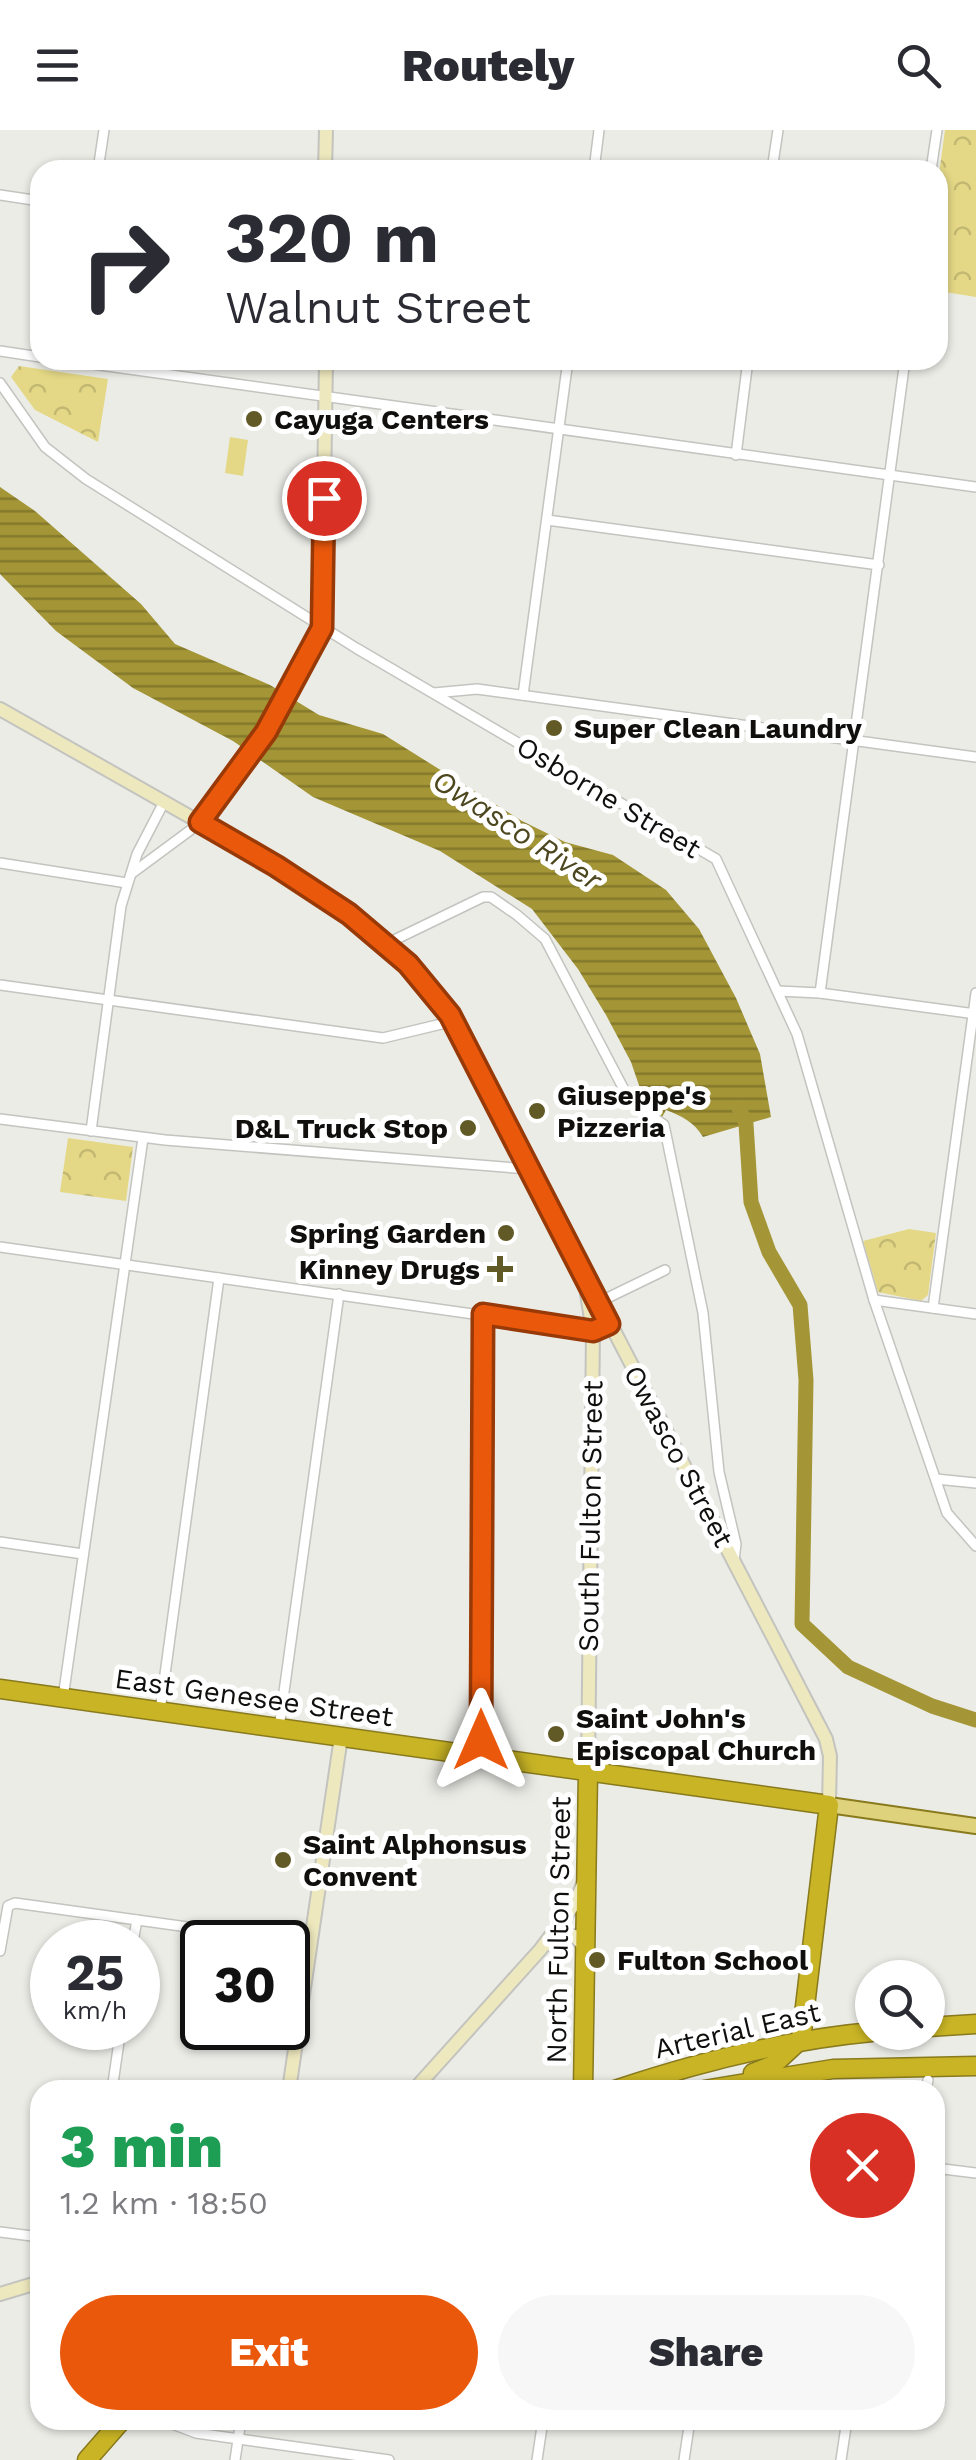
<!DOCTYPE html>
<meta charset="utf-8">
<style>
body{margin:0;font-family:"Work Sans",sans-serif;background:#f7f7f7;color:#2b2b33;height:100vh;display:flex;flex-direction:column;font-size:38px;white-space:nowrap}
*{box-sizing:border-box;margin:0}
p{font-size:32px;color:#7c7c81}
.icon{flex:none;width:55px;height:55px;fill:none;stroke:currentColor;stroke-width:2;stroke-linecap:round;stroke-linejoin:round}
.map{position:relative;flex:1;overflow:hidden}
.drawer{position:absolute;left:30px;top:1950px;width:915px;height:350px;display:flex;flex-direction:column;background:#fff;border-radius:30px;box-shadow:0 2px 8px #0004}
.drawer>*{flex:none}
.hud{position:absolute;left:30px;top:30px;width:918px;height:210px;border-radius:30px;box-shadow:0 2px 8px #0004;background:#fff;color:#2b2b33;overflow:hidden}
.tools{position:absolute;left:855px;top:1830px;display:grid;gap:20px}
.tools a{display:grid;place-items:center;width:90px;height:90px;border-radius:50%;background:#fff;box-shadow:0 2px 8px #0004;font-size:50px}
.speed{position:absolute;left:30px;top:1790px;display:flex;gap:20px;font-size:50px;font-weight:700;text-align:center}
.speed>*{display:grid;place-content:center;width:130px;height:130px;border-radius:50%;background:#fff;box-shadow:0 2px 8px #0004;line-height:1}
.speed small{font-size:25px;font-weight:400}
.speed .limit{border:5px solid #111;border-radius:15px;background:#fff;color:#111}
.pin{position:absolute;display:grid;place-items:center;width:85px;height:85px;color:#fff;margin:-42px;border:5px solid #fff;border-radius:50%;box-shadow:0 2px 10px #0007}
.me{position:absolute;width:110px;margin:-55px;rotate:0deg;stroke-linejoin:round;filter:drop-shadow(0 0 8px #0008)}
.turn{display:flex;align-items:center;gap:35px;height:210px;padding:0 30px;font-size:45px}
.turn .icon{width:130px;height:130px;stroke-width:2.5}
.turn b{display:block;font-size:70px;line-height:85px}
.round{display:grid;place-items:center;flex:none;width:105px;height:105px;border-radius:52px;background:#f7f7f7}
.head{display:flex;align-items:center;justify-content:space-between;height:170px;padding:0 30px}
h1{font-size:60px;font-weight:800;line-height:75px;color:#1e9e55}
.button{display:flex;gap:20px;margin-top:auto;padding:20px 30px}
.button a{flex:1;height:115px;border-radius:60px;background:#ea580c;color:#fff;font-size:40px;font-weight:800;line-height:115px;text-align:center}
.button a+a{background:#f7f7f7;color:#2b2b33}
header{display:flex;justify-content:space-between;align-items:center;height:130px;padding:0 30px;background:#fff;font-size:45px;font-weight:800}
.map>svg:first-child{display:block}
.green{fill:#e4d886}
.park{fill:url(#park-crowns)}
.water{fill:url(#water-rules)}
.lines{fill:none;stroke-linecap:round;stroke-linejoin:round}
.river{stroke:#a49636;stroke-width:15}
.street-casing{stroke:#c3c3bf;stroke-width:12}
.secondary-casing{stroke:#c3c3bf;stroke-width:16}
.primary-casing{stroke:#887a1d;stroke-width:18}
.highway-casing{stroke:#887a1d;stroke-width:21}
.street{stroke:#fff;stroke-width:9}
.secondary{stroke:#eee8be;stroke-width:12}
.primary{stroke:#ded27c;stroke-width:14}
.highway{stroke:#c8b425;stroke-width:18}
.route-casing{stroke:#983908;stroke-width:25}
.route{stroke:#ea580c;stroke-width:18}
.poi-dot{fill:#615926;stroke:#fff;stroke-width:4}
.labels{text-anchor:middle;stroke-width:10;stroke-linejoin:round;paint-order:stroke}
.poi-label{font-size:28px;font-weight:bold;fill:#100f0e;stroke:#fff;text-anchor:start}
.street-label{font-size:28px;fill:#100f0e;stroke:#fff}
.water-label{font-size:30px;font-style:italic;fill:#4d471f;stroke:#fff}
</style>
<header><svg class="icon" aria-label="menu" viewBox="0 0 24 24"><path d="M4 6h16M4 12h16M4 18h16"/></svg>Routely<svg class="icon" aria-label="search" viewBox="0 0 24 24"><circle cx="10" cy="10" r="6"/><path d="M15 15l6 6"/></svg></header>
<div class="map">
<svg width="976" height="2330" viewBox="0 0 976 2330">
<defs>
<pattern id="park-crowns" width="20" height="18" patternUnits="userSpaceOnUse" patternTransform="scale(2.5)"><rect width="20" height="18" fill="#e4d886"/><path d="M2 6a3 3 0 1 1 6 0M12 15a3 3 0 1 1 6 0" fill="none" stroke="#c3b872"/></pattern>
<pattern id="water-rules" width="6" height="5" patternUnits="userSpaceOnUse" patternTransform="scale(2.5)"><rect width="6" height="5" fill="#a49636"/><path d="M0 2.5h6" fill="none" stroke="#84792c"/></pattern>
</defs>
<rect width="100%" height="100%" fill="#ecece7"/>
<path class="green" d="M230 307 248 310 243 346 225 343Z"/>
<g class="park">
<path d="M945 0H976V167L938 161V51Z"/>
<path d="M19 236 108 249 98 312 35 280 11 247Z"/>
<path d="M68 1008 133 1017 126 1071 60 1062Z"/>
<path d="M909 1099 936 1103 928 1165 921 1171 878 1162 863 1111Z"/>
</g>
<path class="water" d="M0 357 35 381 141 474 175 514 270 555 319 585 383 604 522 691 565 712 613 725 666 760 699 799 736 868 760 924 771 987 703 1007C694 992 682 986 666 980L655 1000 657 1010 647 1009 644 997 657 974 643 967 631 932 606 885 578 839 532 779 440 721 313 667 233 611 133 558 56 501 0 444Z"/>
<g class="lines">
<path class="river" d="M739 978 746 994 751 1072 769 1122 800 1175 806 1250 802 1494 848 1537 932 1576 976 1590"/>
<g class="street-casing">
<g id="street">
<path d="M98 40 104 0"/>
<path d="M594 40 599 0"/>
<path d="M772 40 778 0"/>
<path d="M931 40 937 0"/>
<path d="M0 65 40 71"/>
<path d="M0 221 40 227"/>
<path d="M64 230 976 357"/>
<path d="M0 253 45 317 86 349 356 518 716 729 797 904 874 1170 947 1383 976 1416"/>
<path d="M736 325 748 230"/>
<path d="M547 390 879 435"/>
<path d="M434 563 477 559 976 627"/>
<path d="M523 565 568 230"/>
<path d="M0 733 127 753"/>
<path d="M131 744 200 693"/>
<path d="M386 814 483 767H491L517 785 545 809 630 971 664 995 703 1183 719 1342 736 1414 734 1430"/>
<path d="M0 855 383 908 454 891"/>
<path d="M778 861 820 863 976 884"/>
<path d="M820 863 905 230"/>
<path d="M0 989 165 1010 528 1039"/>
<path d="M91 1001 121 776 137 724 164 672"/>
<path d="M0 1117 593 1201"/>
<path d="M874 1170 976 1184"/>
<path d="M597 1173 665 1140"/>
<path d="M933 1178 976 863"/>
<path d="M936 1349 976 1353"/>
<path d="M0 1412 83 1424"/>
<path d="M63 1568 143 1008"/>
<path d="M160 1581 219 1148"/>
<path d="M279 1598 339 1164"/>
<path d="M481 1627 483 1184"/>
<path d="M133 1812 137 1790"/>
<path d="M0 1821 8 1776 15 1773 310 1814"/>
<path d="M112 1960 121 1898"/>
<path d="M926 1960 928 1950"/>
<path d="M935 2038 976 2043"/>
<path d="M0 2102 40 2107"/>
<path d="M162 2290 196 2303 389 2330"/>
<path d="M235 2330 241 2290"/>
<path d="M537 2330 543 2290"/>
<path d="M684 2330 690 2290"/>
<path d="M841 2330 847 2290"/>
</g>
</g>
<g class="secondary-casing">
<g id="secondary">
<path d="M325 40 326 0"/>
<path d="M0 579 277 736 349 784 408 834 450 885 826 1609 830 1626 829 1675"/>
<path d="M200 693 266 602 322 497 326 230"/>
<path d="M587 1164 593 1201 588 1641"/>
<path d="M545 1815 558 1807 575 1806 587 1820"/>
<path d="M289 1960 341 1607"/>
<path d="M414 1960 540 1820 576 1772 583 1754"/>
<path d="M0 2164 40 2152"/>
</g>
</g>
<g class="primary-casing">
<path id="primary" d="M829 1675 976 1696"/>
</g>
<g class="highway-casing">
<g id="highway">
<path d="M0 1559 829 1675 801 1910"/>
<path d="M928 1897 976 1894"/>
<path d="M753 1943 773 1935 800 1910"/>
<path d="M583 1960 588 1641"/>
<path d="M615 1960C699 1932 784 1910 872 1902"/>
<path d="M704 1960 833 1939 976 1936"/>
<path d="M87 2330 122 2290"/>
</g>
</g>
<use href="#street" class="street"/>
<use href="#secondary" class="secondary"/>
<use href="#primary" class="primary"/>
<use href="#highway" class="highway"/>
</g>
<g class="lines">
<g class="route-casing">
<path id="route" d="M324 368 322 498 266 602 200 692 276 736 349 784 408 834 450 885 609 1194 593 1201 483 1184 481 1610"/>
</g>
<use href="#route" class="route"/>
</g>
<g class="poi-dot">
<circle cx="254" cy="289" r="10"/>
<circle cx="554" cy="598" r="10"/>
<circle cx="537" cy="981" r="10"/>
<circle cx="468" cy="998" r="10"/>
<circle cx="506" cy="1103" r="10"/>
<path d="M495 1124h10v10h10v10h-10v10h-10v-10h-10v-10h10z"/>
<circle cx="556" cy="1604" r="10"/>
<circle cx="283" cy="1730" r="10"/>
<circle cx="597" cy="1830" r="10"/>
</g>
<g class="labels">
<g class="poi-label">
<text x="274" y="299">Cayuga Centers</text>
<text x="574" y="608">Super Clean Laundry</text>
<text x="557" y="975">Giuseppe's<tspan x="557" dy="32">Pizzeria</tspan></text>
<text x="448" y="1008" text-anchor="end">D&amp;L Truck Stop</text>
<text x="486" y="1113" text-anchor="end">Spring Garden</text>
<text x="480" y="1149" text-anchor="end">Kinney Drugs</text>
<text x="576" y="1598">Saint John's<tspan x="576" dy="32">Episcopal Church</tspan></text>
<text x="303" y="1724">Saint Alphonsus<tspan x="303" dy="32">Convent</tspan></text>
<text x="617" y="1840">Fulton School</text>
</g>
<g class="street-label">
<text transform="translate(609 667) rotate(31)" y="10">Osborne Street</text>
<text transform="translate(679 1326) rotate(62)" y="10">Owasco Street</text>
<text transform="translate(590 1386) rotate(-89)" y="10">South Fulton Street</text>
<text transform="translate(254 1567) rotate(8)" y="10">East Genesee Street</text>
<text transform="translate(558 1800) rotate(-89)" y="10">North Fulton Street</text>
<text transform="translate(737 1900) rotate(-13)" y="10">Arterial East</text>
</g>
<g class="water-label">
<text transform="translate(517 700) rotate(33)" y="10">Owasco River</text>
</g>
</g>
</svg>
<div class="tools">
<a><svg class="icon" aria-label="search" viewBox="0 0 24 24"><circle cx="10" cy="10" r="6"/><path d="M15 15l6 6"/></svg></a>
</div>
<div class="speed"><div>25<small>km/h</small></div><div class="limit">30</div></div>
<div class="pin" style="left:324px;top:368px;background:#d93025"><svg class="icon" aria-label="arrive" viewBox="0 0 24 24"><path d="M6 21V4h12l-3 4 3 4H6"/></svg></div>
<svg class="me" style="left:481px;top:1610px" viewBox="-20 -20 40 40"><path d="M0-17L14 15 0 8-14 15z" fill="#ea580c" stroke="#fff" stroke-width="4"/></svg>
<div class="hud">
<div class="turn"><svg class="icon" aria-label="right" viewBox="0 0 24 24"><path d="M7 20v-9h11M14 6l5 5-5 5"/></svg><div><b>320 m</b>Walnut Street</div></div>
</div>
<section class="drawer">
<div class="head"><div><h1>3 min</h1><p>1.2 km · 18:50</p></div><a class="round" style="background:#d93025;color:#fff"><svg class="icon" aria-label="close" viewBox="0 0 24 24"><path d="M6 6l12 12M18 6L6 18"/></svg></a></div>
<div class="button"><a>Exit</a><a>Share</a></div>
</section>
</div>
